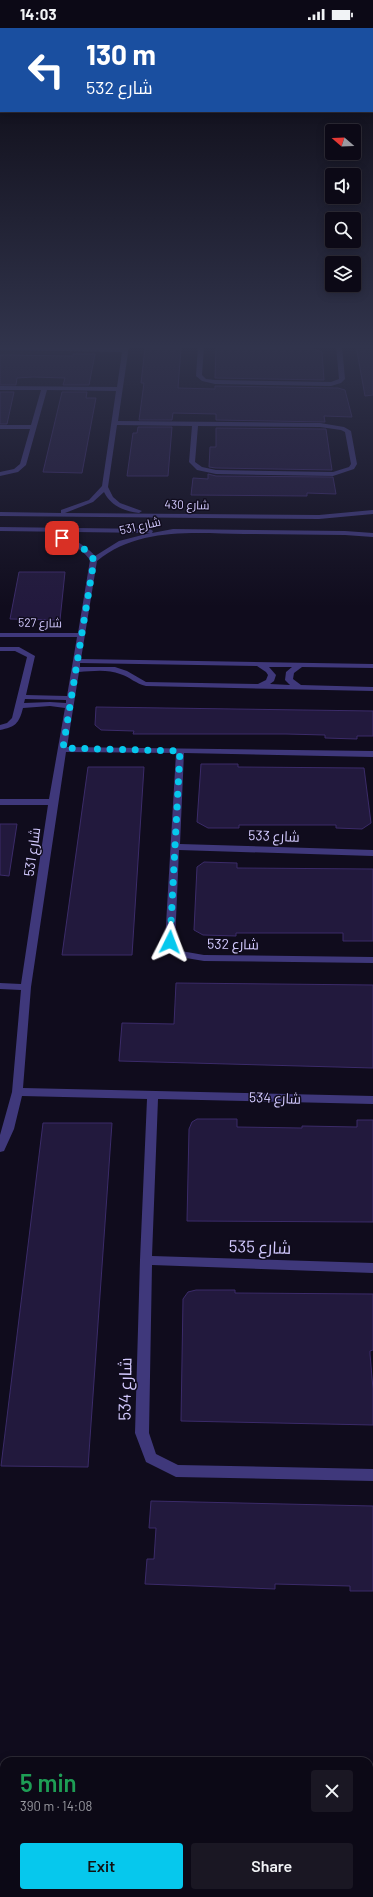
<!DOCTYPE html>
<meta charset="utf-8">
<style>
body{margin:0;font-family:Barlow,Cairo,sans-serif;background:#1a1723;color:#f1f3f6;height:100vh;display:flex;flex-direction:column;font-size:15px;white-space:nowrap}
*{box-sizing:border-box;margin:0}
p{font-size:13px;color:#9a9aa1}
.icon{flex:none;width:22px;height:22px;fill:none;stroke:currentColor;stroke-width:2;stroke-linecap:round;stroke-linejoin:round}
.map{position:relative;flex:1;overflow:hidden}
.panel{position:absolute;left:0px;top:1729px;width:373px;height:140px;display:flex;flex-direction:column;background:#0c0916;border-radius:12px 12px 0 0;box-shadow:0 2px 10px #0003,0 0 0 1px #2c2a35}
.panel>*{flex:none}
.hud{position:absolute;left:0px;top:0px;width:373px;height:84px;box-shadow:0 2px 10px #0003,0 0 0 1px #2c2a35;background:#1a4fa0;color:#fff;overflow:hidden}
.needle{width:26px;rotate:289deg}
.tools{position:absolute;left:325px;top:96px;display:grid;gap:8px}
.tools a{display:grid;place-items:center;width:36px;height:36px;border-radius:4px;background:#0c0916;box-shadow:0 2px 10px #0003,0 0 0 1px #2c2a35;font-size:20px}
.pin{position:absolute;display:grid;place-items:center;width:34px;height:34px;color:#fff;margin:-17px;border-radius:8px;box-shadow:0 2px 6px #0006}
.me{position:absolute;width:44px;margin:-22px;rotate:3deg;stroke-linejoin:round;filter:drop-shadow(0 0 3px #0008)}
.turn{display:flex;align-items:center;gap:14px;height:84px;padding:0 20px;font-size:18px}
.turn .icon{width:52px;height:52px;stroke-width:2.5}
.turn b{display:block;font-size:28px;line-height:34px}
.round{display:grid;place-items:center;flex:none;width:42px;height:42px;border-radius:4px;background:#1a1723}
.overview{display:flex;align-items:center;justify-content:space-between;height:68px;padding:0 20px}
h1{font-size:24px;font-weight:600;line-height:30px;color:#1e9e55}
.primary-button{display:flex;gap:8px;margin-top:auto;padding:8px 20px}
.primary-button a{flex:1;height:46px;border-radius:4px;background:#06c8ed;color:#111;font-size:16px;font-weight:600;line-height:46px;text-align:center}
.primary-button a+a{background:#1a1723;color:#f1f3f6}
.status{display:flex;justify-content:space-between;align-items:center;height:28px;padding:0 20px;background:#0c0916;direction:ltr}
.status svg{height:11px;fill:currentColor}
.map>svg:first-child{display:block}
.building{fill:#22193d;stroke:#3b2b69}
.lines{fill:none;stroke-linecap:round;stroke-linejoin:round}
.minor{fill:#3f387b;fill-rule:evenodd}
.route{stroke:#06c8ed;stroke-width:7;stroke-dasharray:0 12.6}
.labels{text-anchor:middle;stroke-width:3;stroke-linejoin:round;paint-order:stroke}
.far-street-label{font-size:12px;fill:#d2c9fe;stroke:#100c1d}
.street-label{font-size:14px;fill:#d2c9fe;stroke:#100c1d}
.near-street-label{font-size:17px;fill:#d2c9fe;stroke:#100c1d}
</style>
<div class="status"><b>14:03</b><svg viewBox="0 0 49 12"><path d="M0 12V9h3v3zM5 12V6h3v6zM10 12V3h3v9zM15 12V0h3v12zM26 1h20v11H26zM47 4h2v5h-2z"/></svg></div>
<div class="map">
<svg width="373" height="1869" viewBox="0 0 373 1869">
<rect width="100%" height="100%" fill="#100c1d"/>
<g class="building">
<path d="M356 318H373V367L365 368Z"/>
<path d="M145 320H181L178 360 215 361V358L338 360 345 362 352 389 324 388 325 394 216 392V386L173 385 172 392H139L144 355H141Z"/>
<path d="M216 320 314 321 322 324 324 352 215 350Z"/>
<path d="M73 326H95L89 357H63L65 350 33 349 17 350 16 357H0V327L73 328Z"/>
<path d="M0 364H14L7 396H0Z"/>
<path d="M62 364H87L86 370H96L82 445 43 444Z"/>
<path d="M138 399H172L168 448H127L133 405H137Z"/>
<path d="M216 400 326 401 332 442 216 440 209 439 210 419H216Z"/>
<path d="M208 446 216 448 333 449 336 466 307 465V468L191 467 193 450 208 451Z"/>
<path d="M19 544H65L60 592 10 591Z"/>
<path d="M96 679 373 683V708H357V711L325 710V707L286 706H133L134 703 101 702 95 697Z"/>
<path d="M201 736H238V739L364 740 371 795 362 801 336 800V797H239V800H208L197 794Z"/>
<path d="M88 739H144L132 927H62Z"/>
<path d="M0 796H17L9 848 0 847Z"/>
<path d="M204 834 237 835V840L373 841V913H343V905H236V908L203 907 194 902 197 839Z"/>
<path d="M176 955 373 957V1040L119 1033 122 995 174 996Z"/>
<path d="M197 1091H237V1099L302 1100V1098L357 1099V1092H373V1194L187 1193 189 1101 192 1094Z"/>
<path d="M43 1095H112L88 1439 1 1438Z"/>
<path d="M196 1262H235V1265L373 1266V1322L370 1323V1326L373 1361V1397L181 1393 183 1271 188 1264Z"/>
<path d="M151 1473 373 1478V1563H350V1558L275 1556V1561L145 1556 147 1531H154L156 1500H149Z"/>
</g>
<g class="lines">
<g class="minor">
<path d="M0 318 123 320V318H129L118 393 320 395 344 399 351 403 357 436 354 441 333 448 216 446 197 442 189 434 192 398 117 397 108 459 113 469 120 475 142 483 139 485C124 483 111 478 104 464L93 474 65 485 319 487 373 482V486L319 491 0 488V484L61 485V482L89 472 102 458 116 363 47 362 26 437 18 444 0 448V444L14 441 20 436 30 401H0V397H31L41 362H0V358L117 359 122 324 0 322ZM198 398 320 399 341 402 345 404 351 436 349 439 333 444 216 442 202 439 195 434Z"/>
<path d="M198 318H204L202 347 206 351 215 352 331 354 339 351 336 318H342L345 351 341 355 331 358 215 356 202 353 196 348Z"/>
<path d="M0 499 150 501 153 503 152 505 173 501 345 503 373 505V509L345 507C311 507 278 506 244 506 194 505 138 499 97 533L81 631 373 636V640L302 639 294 645 293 651 301 657 373 659V663L146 658C136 656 130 649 120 646 108 641 92 643 79 644L67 719 373 723V729L184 725 180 816 373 822V828L179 822 175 914 181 923 204 927 373 929V935L204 933 174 928 165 914 176 725 66 724 31 959 23 1060 373 1068V1076L158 1071 152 1228 373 1235V1245L152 1237 149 1405 156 1426 178 1437 373 1441V1453L176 1449 146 1434 135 1405 140 1232 147 1071 22 1068 14 1101 4 1123 0 1124V1107L12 1064 21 962 0 961V955L21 956 48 777H0V771H49L65 680 50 678 23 680C19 696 15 699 0 702V697L7 695 12 690 27 629 15 623H0V619H19L35 628 26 667 67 668 77 609H0V605H78L90 532C79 517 63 512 45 507V505C60 502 85 516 95 528L119 513 150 505 0 503ZM80 635 257 638 266 644 268 647 266 652 258 656 146 654 127 643 115 639H80ZM269 639H292L286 644 285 652 290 657 270 656 274 653 276 647ZM25 671 66 672V675L50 674 24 675Z"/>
<path d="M135 1865H151L150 1869H134Z"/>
</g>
</g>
<linearGradient id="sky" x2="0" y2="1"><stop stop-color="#090710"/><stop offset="0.55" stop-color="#31344c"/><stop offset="1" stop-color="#31344c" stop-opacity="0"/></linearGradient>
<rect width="373" height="579" fill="url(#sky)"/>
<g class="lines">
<path class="route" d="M62 510C76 515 85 519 94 532L63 720 180 723 170 914"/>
</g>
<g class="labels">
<g class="far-street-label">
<text transform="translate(187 477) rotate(1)" y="4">شارع 430</text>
<text transform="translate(140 498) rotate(-13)" y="4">شارع 531</text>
<text transform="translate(40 595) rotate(1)" y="4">شارع 527</text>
</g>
<g class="street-label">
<text transform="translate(274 808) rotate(2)" y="5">شارع 533</text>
<text transform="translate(32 824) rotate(-82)" y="5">شارع 531</text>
<text transform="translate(233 916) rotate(1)" y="5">شارع 532</text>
<text transform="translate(275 1070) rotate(2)" y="5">شارع 534</text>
</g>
<g class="near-street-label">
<text transform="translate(260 1219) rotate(2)" y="6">شارع 535</text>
<text transform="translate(125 1361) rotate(-89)" y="6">شارع 534</text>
</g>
</g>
</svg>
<div class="tools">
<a><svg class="needle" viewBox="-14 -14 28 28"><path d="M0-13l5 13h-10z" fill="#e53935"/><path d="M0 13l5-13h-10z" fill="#9a9aa1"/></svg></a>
<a><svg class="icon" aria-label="sound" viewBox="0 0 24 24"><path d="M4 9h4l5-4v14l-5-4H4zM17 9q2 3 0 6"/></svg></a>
<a><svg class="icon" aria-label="search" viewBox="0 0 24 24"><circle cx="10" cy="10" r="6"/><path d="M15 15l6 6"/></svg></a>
<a><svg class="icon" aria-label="layers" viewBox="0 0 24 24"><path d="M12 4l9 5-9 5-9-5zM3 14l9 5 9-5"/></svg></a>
</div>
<div class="pin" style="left:62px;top:510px;background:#d93025"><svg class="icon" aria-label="arrive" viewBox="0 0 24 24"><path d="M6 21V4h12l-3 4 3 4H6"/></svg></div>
<svg class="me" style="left:170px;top:914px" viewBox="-20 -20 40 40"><path d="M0-17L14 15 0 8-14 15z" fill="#06c8ed" stroke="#fff" stroke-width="4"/></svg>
<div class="hud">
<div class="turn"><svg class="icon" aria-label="left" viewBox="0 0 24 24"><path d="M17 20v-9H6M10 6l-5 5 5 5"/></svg><div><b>130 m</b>شارع 532</div></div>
</div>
<section class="panel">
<div class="overview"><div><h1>5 min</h1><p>390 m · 14:08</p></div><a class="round"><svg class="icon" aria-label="close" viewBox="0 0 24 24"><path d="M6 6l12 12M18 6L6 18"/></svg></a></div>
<div class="primary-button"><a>Exit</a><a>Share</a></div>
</section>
</div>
